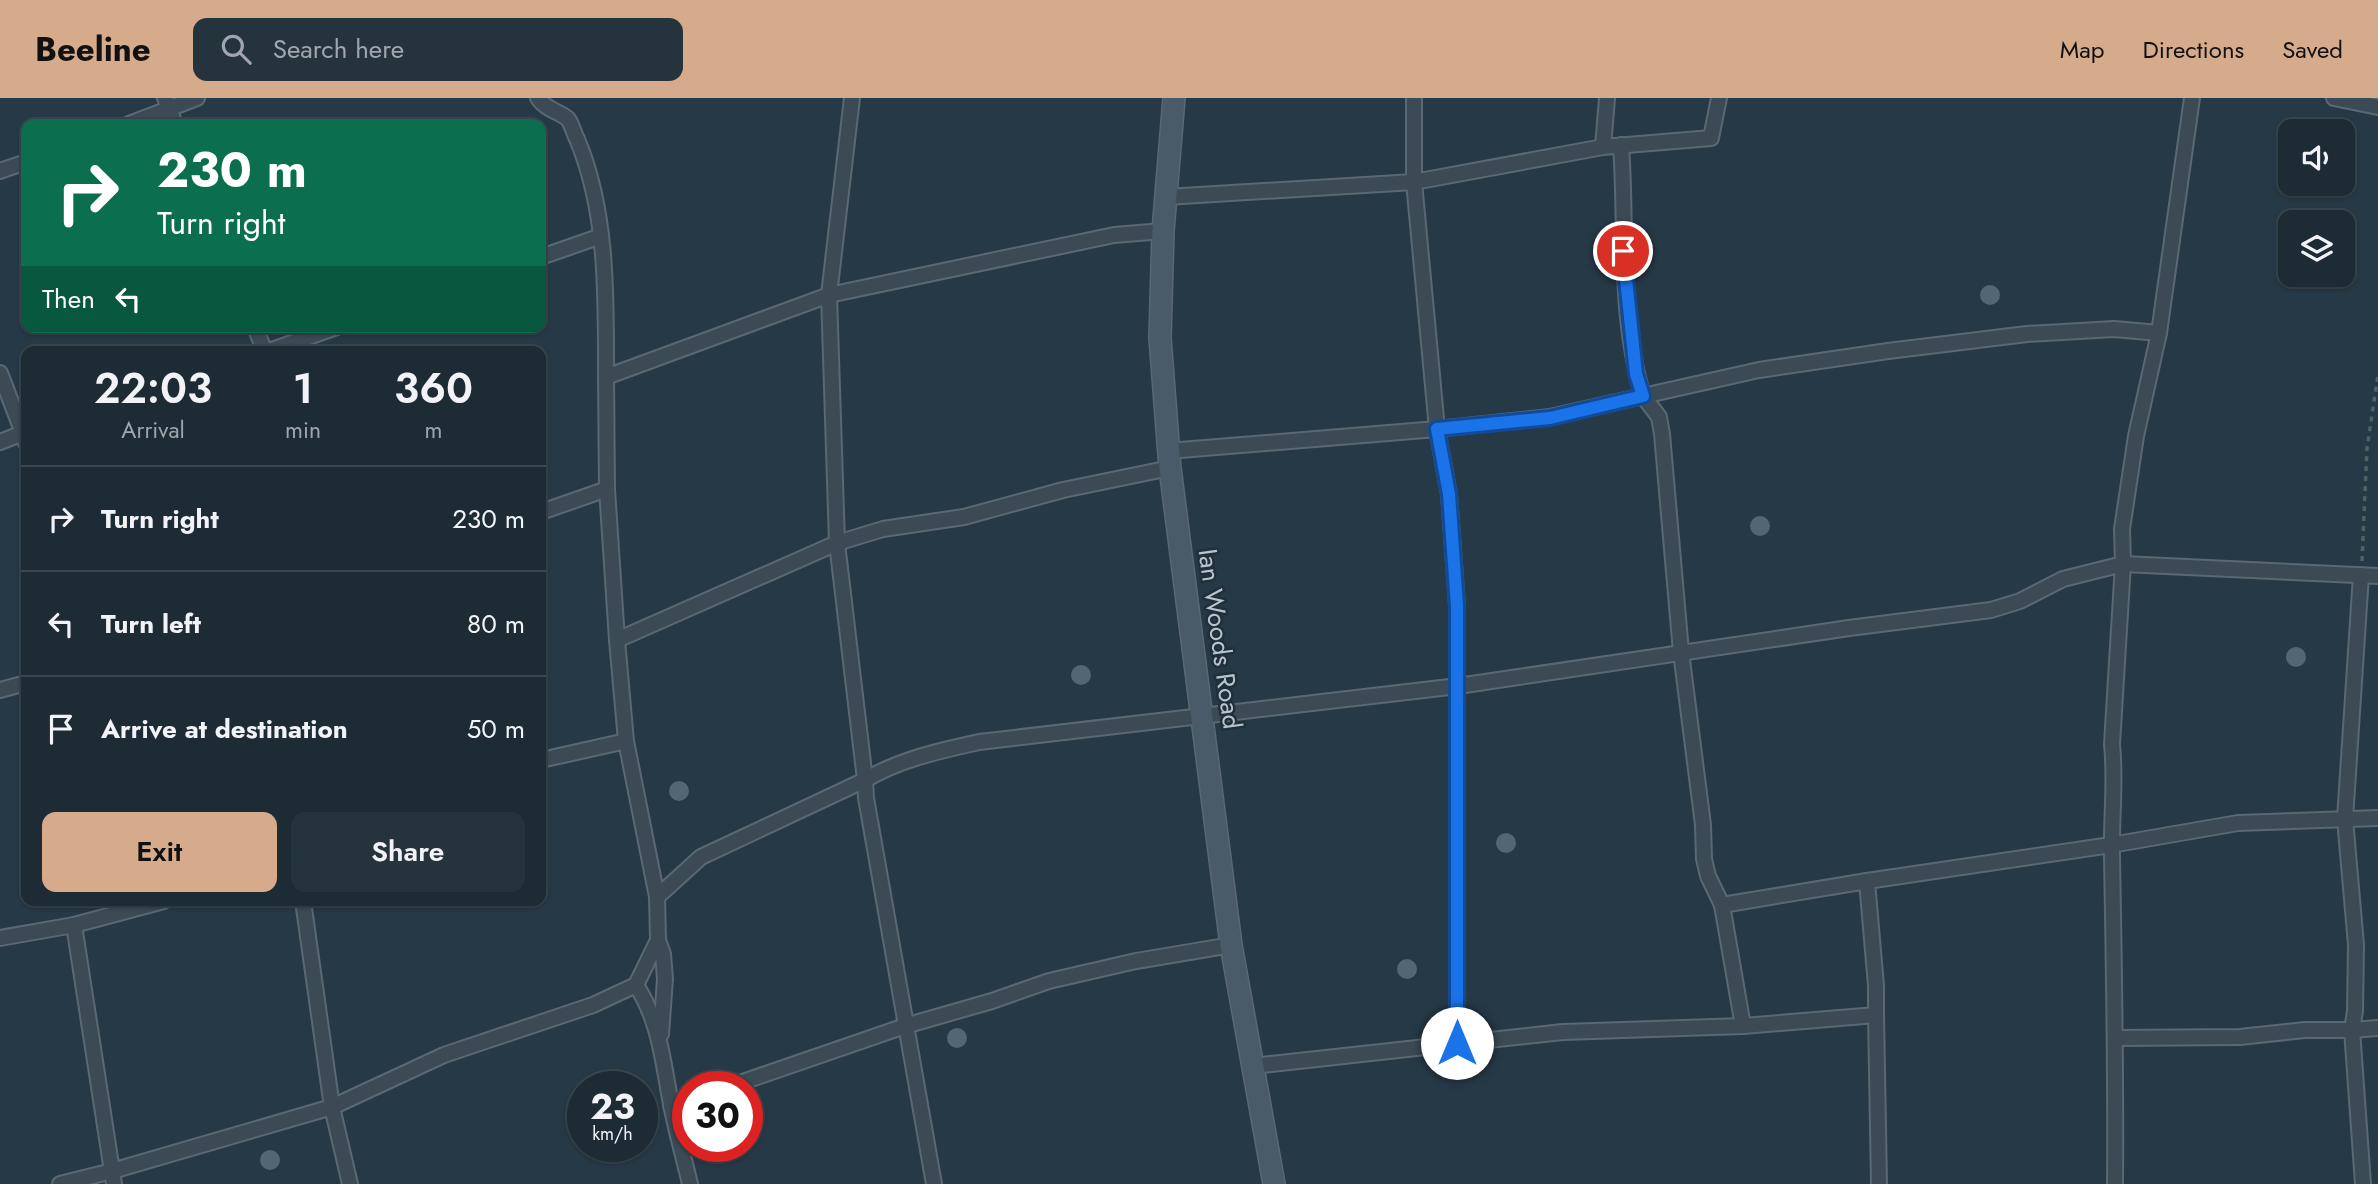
<!DOCTYPE html>
<style>
body{margin:0;font-family:Jost,sans-serif;background:#25333c;color:#f1f3f6;height:100vh;display:flex;flex-direction:column;font-size:26px;white-space:nowrap}
*{box-sizing:border-box;margin:0}
p{font-size:23px;color:#a0a7ac}
.icon{flex:none;width:38px;height:38px;fill:none;stroke:currentColor;stroke-width:2;stroke-linecap:round;stroke-linejoin:round}
.map{position:relative;flex:1;overflow:hidden}
.side{position:absolute;left:21px;top:248px;width:525px;height:560px;display:flex;flex-direction:column;background:#1c2b34;border-radius:14px;box-shadow:0 2px 5px #0004,0 0 0 2px #3a474f}
.side>*{flex:none}
.guide{position:absolute;left:21px;top:21px;width:525px;height:214px;border-radius:14px;box-shadow:0 2px 5px #0004,0 0 0 2px #3a474f;background:#0b6e4f;color:#fff;overflow:hidden}
.buttons{position:absolute;left:2278px;top:21px;display:grid;gap:14px}
.buttons a{display:grid;place-items:center;width:77px;height:77px;border-radius:14px;background:#1c2b34;box-shadow:0 2px 5px #0004,0 0 0 2px #3a474f;font-size:35px}
.speed{position:absolute;left:567px;top:973px;display:flex;gap:14px;font-size:35px;font-weight:700;text-align:center}
.speed>*{display:grid;place-content:center;width:91px;height:91px;border-radius:50%;background:#1c2b34;box-shadow:0 2px 5px #0004,0 0 0 2px #3a474f;line-height:1}
.speed small{font-size:18px;font-weight:400}
.speed .limit{border:10px solid #d22;background:#fff;color:#111}
.pin{position:absolute;display:grid;place-items:center;width:60px;height:60px;color:#fff;margin:-30px;border:4px solid #fff;border-radius:50%;box-shadow:0 2px 7px #0007}
.me{position:absolute;width:77px;margin:-38px;rotate:0deg;stroke-linejoin:round;filter:drop-shadow(0 0 5px #0008)}
.turn{display:flex;align-items:center;gap:24px;height:147px;padding:0 21px;font-size:32px}
.turn .icon{width:91px;height:91px;stroke-width:2.5}
.turn b{display:block;font-size:49px;line-height:60px}
.then{display:flex;align-items:center;height:66px;padding:0 21px;background:#0003;gap:14px;font-size:26px}
.eta{display:flex;justify-content:space-evenly;align-items:center;height:119px;text-align:center}
.eta b{font-size:42px;font-weight:600;line-height:49px}
.cta{display:flex;gap:14px;margin-top:auto;padding:14px 21px}
.cta a{flex:1;height:80px;border-radius:14px;background:#d6ab8b;color:#111;font-size:28px;font-weight:600;line-height:80px;text-align:center}
.cta a+a{background:#25333c;color:#f1f3f6}
ul{padding:0;list-style:none}
li{display:flex;align-items:center;gap:21px;height:105px;padding:0 21px;border-top:2px solid #3a474f}
li div{flex:1}
li b{display:block;font-size:26px}
li em{font-style:normal}
header{display:flex;align-items:center;gap:42px;box-sizing:border-box;height:98px;padding:0 35px;background:#d6ab8b;color:#111}
header strong{font-size:33px}
nav{display:flex;gap:38px;margin-inline-start:auto;font-size:24px}
.search{width:490px;height:63px;background:#25333c;display:flex;align-items:center;gap:18px;box-sizing:border-box;padding:0 24px;border-radius:14px;color:#a0a7ac;font-size:26px}
.map>svg:first-child{display:block}
.building{fill:#526673}
.lines{fill:none;stroke-linecap:round;stroke-linejoin:round}
.street-casing{stroke:#596872;stroke-width:18}
.secondary-casing{stroke:#596872;stroke-width:24}
.path{stroke:#496462;stroke-width:3.5;stroke-dasharray:5 5;stroke-linecap:butt}
.street{stroke:#3b4a55;stroke-width:14}
.secondary{stroke:#495a68;stroke-width:21}
.route-casing{stroke:#114b97;stroke-width:18}
.route{stroke:#1a73e8;stroke-width:12}
.labels{text-anchor:middle;stroke-width:5;stroke-linejoin:round;paint-order:stroke}
.street-label{font-size:26px;fill:#b9c5ce;stroke:#1f2f3b}
</style>
<header>
<strong>Beeline</strong>
<div class="search"><svg class="icon" aria-label="search" viewBox="0 0 24 24"><circle cx="10" cy="10" r="6"/><path d="M15 15l6 6"/></svg>Search here</div>
<nav><a>Map</a><a>Directions</a><a>Saved</a></nav>
</header>
<div class="map">
<svg width="2378" height="1086" viewBox="0 0 2378 1086">
<rect width="100%" height="100%" fill="#263946"/>
<g class="building">
<circle cx="1990" cy="197" r="10"/>
<circle cx="1760" cy="428" r="10"/>
<circle cx="2296" cy="559" r="10"/>
<circle cx="1081" cy="577" r="10"/>
<circle cx="679" cy="693" r="10"/>
<circle cx="1506" cy="745" r="10"/>
<circle cx="1407" cy="871" r="10"/>
<circle cx="957" cy="940" r="10"/>
<circle cx="270" cy="1062" r="10"/>
</g>
<g class="lines">
<g class="street-casing">
<g id="street">
<path d="M165 0 175 26"/>
<path d="M538 0C546 12 559 13 568 21 572 26 574 36 577 41 608 114 606 201 606 279"/>
<path d="M1414 0V84L1437 331 1449 396 1457 507V945"/>
<path d="M2334 0 2378 9"/>
<path d="M129 26 197 0"/>
<path d="M1621 47C1627 130 1618 217 1643 298L1759 272 1888 253 2027 236 2114 231 2159 235"/>
<path d="M1603 49 1607 0"/>
<path d="M0 73 26 64"/>
<path d="M1166 99 1414 84 1603 49 1711 40 1719 0"/>
<path d="M541 159 601 138"/>
<path d="M255 229 265 254"/>
<path d="M266 254 337 229"/>
<path d="M0 275 23 335 26 333"/>
<path d="M0 344 23 335 26 345"/>
<path d="M1168 353 1437 331 1550 319 1643 298 1659 319 1662 336 1681 554 1703 727 1704 761 1708 778 1722 807"/>
<path d="M541 414 607 391"/>
<path d="M617 542 607 391 606 279 829 197 1114 137 1163 133"/>
<path d="M0 592 26 585"/>
<path d="M626 643 657 799 658 842 663 856 665 881 661 936"/>
<path d="M541 662 626 643 617 542 837 445 883 431 964 419 1063 392 1170 370"/>
<path d="M657 799 701 759 865 682 837 445 829 197 852 0"/>
<path d="M303 803 332 1009 350 1086"/>
<path d="M74 827 114 1086"/>
<path d="M0 840 74 827 164 803"/>
<path d="M636 887 658 842"/>
<path d="M1876 917 1879 1086"/>
<path d="M1743 928 1722 807 1867 783"/>
<path d="M2116 940 2240 939 2305 932H2352L2355 913 2356 847 2345 721 2361 477"/>
<path d="M1253 968 1563 934 1743 928 1876 917V888L1867 783 2111 747 2238 725 2378 720"/>
<path d="M728 989 905 928 992 903 1049 883 1136 863 1231 847"/>
<path d="M671 1008 688 1002"/>
<path d="M60 1086 112 1073 332 1009 444 957 593 907 636 887C660 924 663 965 671 1006 676 1033 684 1060 690 1086"/>
<path d="M934 1086 866 700 865 682C901 661 939 653 979 644L1458 588 1849 530 1991 512 2020 503 2063 481 2123 466 2378 478"/>
<path d="M2115 1086C2116 977 2114 868 2112 759 2111 721 2116 683 2112 646L2123 466 2122 431 2136 338 2159 235 2192 0"/>
<path d="M2363 1086 2352 932 2378 930"/>
</g>
</g>
<g class="secondary-casing">
<path id="secondary" d="M1174 0 1163 133 1160 240 1170 370 1231 847 1274 1086"/>
</g>
<path class="path" d="M2362 463 2367 350 2378 277"/>
<use href="#street" class="street"/>
<use href="#secondary" class="secondary"/>
</g>
<g class="lines">
<g class="route-casing">
<path id="route" d="M1457 945V508L1449 396 1437 331 1550 320 1643 298 1636 276 1623 153"/>
</g>
<use href="#route" class="route"/>
</g>
<g class="labels">
<g class="street-label">
<text transform="translate(1220 541) rotate(82)" y="9">Ian Woods Road</text>
</g>
</g>
</svg>
<div class="buttons">
<a><svg class="icon" aria-label="sound" viewBox="0 0 24 24"><path d="M4 9h4l5-4v14l-5-4H4zM17 9q2 3 0 6"/></svg></a>
<a><svg class="icon" aria-label="layers" viewBox="0 0 24 24"><path d="M12 4l9 5-9 5-9-5zM3 14l9 5 9-5"/></svg></a>
</div>
<div class="speed"><div>23<small>km/h</small></div><div class="limit">30</div></div>
<div class="pin" style="left:1623px;top:153px;background:#d93025"><svg class="icon" aria-label="arrive" viewBox="0 0 24 24"><path d="M6 21V4h12l-3 4 3 4H6"/></svg></div>
<svg class="me" style="left:1457px;top:945px" viewBox="-20 -20 40 40"><circle r="19" fill="#fff"/><path d="M0-13L10 11 0 6-10 11z" fill="#1a73e8"/></svg>
<div class="guide">
<div class="turn"><svg class="icon" aria-label="right" viewBox="0 0 24 24"><path d="M7 20v-9h11M14 6l5 5-5 5"/></svg><div><b>230 m</b>Turn right</div></div>
<div class="then">Then<svg class="icon" aria-label="left" viewBox="0 0 24 24"><path d="M17 20v-9H6M10 6l-5 5 5 5"/></svg></div>
</div>
<section class="side">
<div class="eta">
<div><b>22:03</b><p>Arrival</p></div>
<div><b>1</b><p>min</p></div>
<div><b>360</b><p>m</p></div>
</div>
<ul>
<li><svg class="icon" aria-label="right" viewBox="0 0 24 24"><path d="M7 20v-9h11M14 6l5 5-5 5"/></svg><div><b>Turn right</b></div><em>230 m</em></li>
<li><svg class="icon" aria-label="left" viewBox="0 0 24 24"><path d="M17 20v-9H6M10 6l-5 5 5 5"/></svg><div><b>Turn left</b></div><em>80 m</em></li>
<li><svg class="icon" aria-label="arrive" viewBox="0 0 24 24"><path d="M6 21V4h12l-3 4 3 4H6"/></svg><div><b>Arrive at destination</b></div><em>50 m</em></li>
</ul>
<div class="cta"><a>Exit</a><a>Share</a></div>
</section>
</div>
